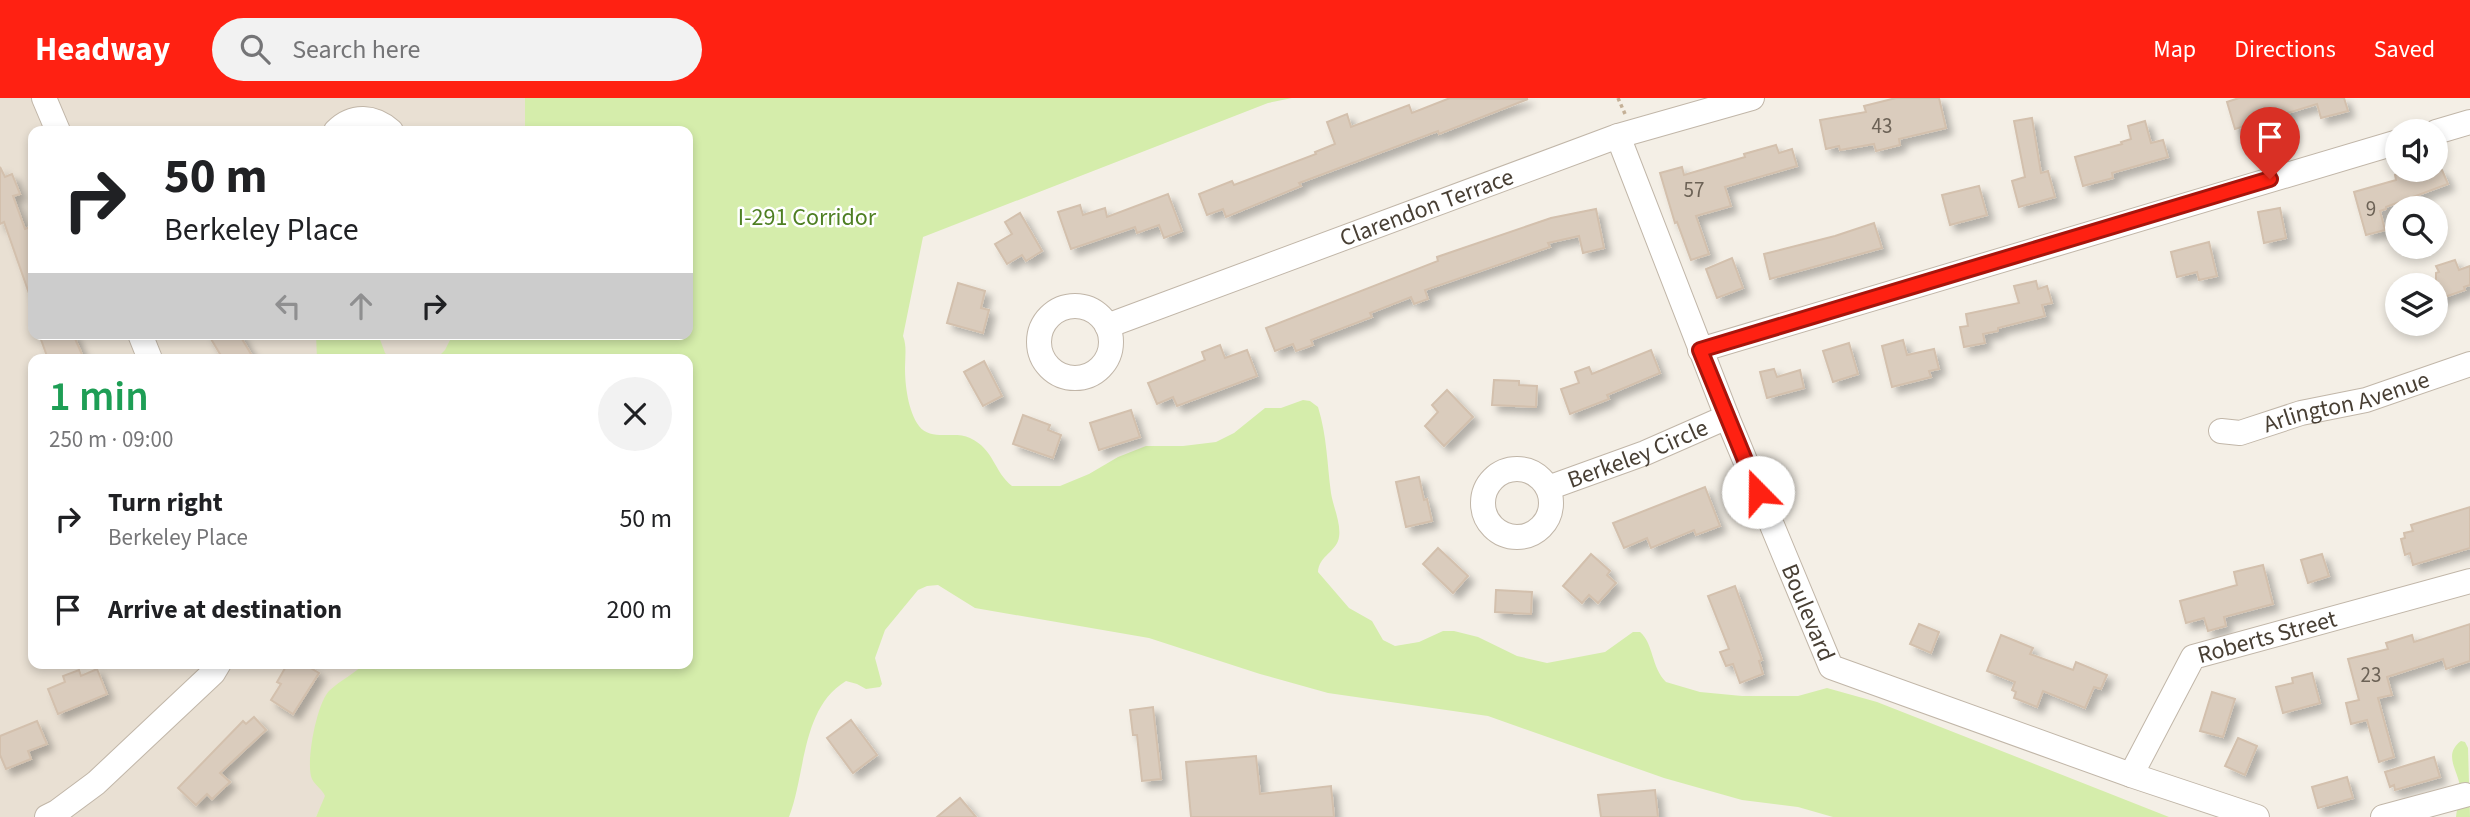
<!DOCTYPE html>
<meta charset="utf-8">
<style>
body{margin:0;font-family:"Source Sans 3",sans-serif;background:#f2f2f2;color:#202124;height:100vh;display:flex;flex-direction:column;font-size:26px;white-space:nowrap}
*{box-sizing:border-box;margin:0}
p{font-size:23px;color:#757577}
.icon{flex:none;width:38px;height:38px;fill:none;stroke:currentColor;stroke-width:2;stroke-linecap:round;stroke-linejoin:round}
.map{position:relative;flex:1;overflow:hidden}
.side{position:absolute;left:28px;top:256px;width:665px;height:315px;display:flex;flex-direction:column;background:#fff;border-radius:14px;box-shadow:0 4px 10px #0003}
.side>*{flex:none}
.hud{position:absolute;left:28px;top:28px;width:665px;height:214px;border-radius:14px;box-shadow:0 4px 10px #0003;background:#fff;color:#202124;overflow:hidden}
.buttons{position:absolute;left:2385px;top:21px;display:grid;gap:14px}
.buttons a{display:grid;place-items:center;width:63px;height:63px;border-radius:50%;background:#fff;box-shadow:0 4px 10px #0003;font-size:35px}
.pin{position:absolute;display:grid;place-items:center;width:60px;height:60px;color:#fff;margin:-72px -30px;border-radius:50% 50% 50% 0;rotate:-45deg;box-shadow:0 0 7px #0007}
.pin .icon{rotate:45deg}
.me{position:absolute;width:77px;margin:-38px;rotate:338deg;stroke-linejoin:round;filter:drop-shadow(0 0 5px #0008)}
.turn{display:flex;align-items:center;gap:24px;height:147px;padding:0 21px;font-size:32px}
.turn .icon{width:91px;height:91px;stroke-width:2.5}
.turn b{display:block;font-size:49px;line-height:60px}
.lanes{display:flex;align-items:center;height:66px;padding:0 21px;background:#0003;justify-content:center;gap:35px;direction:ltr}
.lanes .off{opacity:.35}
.round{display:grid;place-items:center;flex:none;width:74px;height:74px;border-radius:37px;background:#f2f2f2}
.headline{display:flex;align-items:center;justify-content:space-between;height:119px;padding:0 21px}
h1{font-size:42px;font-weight:600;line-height:52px;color:#1e9e55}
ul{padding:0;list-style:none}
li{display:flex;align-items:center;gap:21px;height:91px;padding:0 21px}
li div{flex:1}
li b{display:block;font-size:26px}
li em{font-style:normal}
header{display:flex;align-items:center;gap:42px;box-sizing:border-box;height:98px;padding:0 35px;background:#ff2112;color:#fff}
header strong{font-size:33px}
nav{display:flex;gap:38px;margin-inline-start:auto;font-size:24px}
.search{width:490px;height:63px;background:#f2f2f2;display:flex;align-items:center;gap:18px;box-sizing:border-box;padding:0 24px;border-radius:38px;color:#757577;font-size:26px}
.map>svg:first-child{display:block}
.residential{fill:#e9e0d3}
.green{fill:#d5edab}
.building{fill:#daccbd;stroke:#d3c0ad;stroke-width:2;filter:url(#shadow)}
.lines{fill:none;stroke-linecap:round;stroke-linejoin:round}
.street-casing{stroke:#c1b6a8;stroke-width:26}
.path{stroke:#c4b097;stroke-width:3.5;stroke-dasharray:3.5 3.5;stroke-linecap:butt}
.street{stroke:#fff;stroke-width:24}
.route-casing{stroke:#a6150c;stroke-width:18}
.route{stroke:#ff2112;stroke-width:12}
.labels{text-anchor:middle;stroke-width:5;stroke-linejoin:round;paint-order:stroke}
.number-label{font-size:21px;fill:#6c6256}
.street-label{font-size:24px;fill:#483f34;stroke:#fff}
.park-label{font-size:24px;fill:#4e7f22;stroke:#fff}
</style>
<header>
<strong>Headway</strong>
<div class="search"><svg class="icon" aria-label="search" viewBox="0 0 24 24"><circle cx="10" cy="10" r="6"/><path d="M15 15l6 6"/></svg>Search here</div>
<nav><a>Map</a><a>Directions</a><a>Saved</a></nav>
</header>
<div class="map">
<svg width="2470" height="719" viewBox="0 0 2470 719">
<defs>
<filter id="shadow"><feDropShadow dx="6" dy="6" stdDeviation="3.5" flood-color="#0004"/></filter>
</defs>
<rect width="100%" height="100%" fill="#f4efe6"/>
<path class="residential" d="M0 0H525V33H33V236H483L477 261H33V565H385L373 603 316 719H0Z"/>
<g class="green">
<path d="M525 0H1292L1268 5 923 139 903 238C907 248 905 259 905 270 905 287 908 313 919 328 931 344 955 332 970 340 994 351 994 374 1012 388H1060L1089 376 1118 359 1146 348H1183L1216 344 1234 335 1265 310H1281L1303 302 1310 303 1318 309C1327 338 1327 365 1331 395 1333 409 1343 429 1338 443 1333 455 1319 459 1318 474L1349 510 1372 523 1383 542 1395 548 1419 544 1443 533H1454L1478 539 1517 558 1547 565 1605 554 1633 534H1640C1654 546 1651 569 1666 584L1700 594 1742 598H1798L1827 590 1877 604 2169 719H1833L1798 709 1742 702 1664 680 1488 618 1328 595 1260 576 1149 540 975 510 938 487 927 488 918 492 885 532 875 560 882 586 880 589 866 591 857 586 846 583C801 610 806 675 789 719H316L325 698C322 691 315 687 312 681 305 666 317 603 330 592 341 582 354 576 365 565H688V261H436L445 252 453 236H688V33H525Z"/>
<path d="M316 236H378L385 255 391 261H317Z"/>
<path d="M2461 643 2465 644 2468 650 2470 719H2456C2457 710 2460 699 2460 690 2459 673 2442 657 2461 643Z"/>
</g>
<g class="building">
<path d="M1450 0 1528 1 1439 36 1438 33 1299 85 1301 88 1226 119 1223 111 1207 117 1199 96 1232 83 1234 87 1316 56 1315 54 1335 46 1327 24 1347 16 1351 29 1409 7 1412 15Z"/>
<path d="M1896 0H1939L1946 30 1899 41 1900 47 1876 53 1874 46 1840 52 1839 48 1826 51 1820 22 1866 14 1864 8Z"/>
<path d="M2239 0H2344L2348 13 2321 20 2317 6 2235 31 2227 4Z"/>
<path d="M2032 20 2041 75 2048 73 2055 99 2019 109 2012 83 2025 79 2014 23Z"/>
<path d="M2145 23 2151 45 2163 42 2168 59 2112 75 2113 80 2083 88 2075 59 2122 46 2121 44 2131 41 2128 28Z"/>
<path d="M1776 47 1779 55 1792 51 1797 68 1725 89 1731 108 1696 118 1709 156 1691 162 1677 124 1675 125 1660 75 1682 69 1684 77 1745 59 1744 56Z"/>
<path d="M0 69 5 79 12 76 20 96 13 98 25 131 33 128V201H31L4 124 0 126Z"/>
<path d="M2410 72H2442L2448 86 2386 109V111L2380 113 2385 132 2366 137 2354 94 2396 82 2395 77Z"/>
<path d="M1979 88 1987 117 1950 127 1942 97Z"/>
<path d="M1168 96 1182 133 1164 140 1159 127 1137 135 1135 129 1071 151 1058 114 1080 107 1083 117 1105 110 1107 119Z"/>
<path d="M2280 110 2286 140 2264 145 2258 114Z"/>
<path d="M1596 111 1604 150 1583 155 1579 138 1548 145 1550 149 1425 192 1428 201 1414 206 1411 199 1370 215 1372 219 1311 242 1313 247 1296 253 1293 246 1275 253 1266 230 1438 163 1437 159 1551 120Z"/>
<path d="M1020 115 1042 153 1026 163 1022 157 1007 166 995 146 1012 136 1005 124Z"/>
<path d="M1874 125 1882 150 1770 181 1764 156 1835 138Z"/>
<path d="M2209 144 2217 178 2199 182 2197 174 2177 179 2171 154Z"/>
<path d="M1732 160 1743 190 1717 200 1706 171Z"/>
<path d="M2455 162 2459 172 2470 168V187L2464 189 2465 192 2436 202V175L2439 174 2436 168Z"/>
<path d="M2036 183 2038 191 2047 188 2052 205 2042 207 2045 218 1998 230V233L1983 236 1985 245 1964 249 1960 229 1968 228 1966 216 2019 205 2014 188Z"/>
<path d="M958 185 985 193 981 210 989 212 983 235 947 225Z"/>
<path d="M39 236H73L84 261H48Z"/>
<path d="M208 236H239L254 261H223Z"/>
<path d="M1903 242 1907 257 1934 251 1939 271 1929 273 1931 279 1892 289 1882 248Z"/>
<path d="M1849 245 1858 276 1833 284 1823 253Z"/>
<path d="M1220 247 1225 260 1247 252 1257 278 1177 308 1173 299 1157 306 1148 285 1205 262 1202 254Z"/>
<path d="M1651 252 1660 275 1607 297 1609 301 1570 316 1561 291 1579 285 1575 274 1589 269 1592 276Z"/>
<path d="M984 263 1002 298 983 308 964 274Z"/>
<path d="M1774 271 1777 279 1800 272 1804 290 1767 300 1760 274Z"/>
<path d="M1494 282 1519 283V287L1537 288 1536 309 1492 307Z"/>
<path d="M1447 292 1473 319 1444 348 1425 328 1438 314 1432 307Z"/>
<path d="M1131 312 1140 339 1099 352 1090 325Z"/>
<path d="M1023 317 1050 327 1048 332 1061 337 1053 360 1013 346Z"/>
<path d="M1419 379 1424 402 1427 401 1432 423 1406 429 1396 384Z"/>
<path d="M1705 389 1720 428 1696 437 1694 432 1651 450 1647 440 1624 450 1613 425Z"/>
<path d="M2470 409V450L2413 467 2410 455 2405 457 2401 441 2405 440 2404 435 2413 433 2411 427Z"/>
<path d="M1438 450 1468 478 1453 495 1423 466Z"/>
<path d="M1591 456 1610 473 1607 477 1616 485 1598 505 1589 497 1582 505 1563 488Z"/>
<path d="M2322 456 2329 478 2308 485 2301 462Z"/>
<path d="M2263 467 2273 506 2224 519 2226 528 2208 533 2204 520 2186 525 2180 503 2237 487 2234 474Z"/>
<path d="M1735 488 1762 562 1759 563 1763 576 1740 585 1733 566 1726 568 1720 554 1729 551 1708 498Z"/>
<path d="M1496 492 1532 494 1531 516 1495 514Z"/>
<path d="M1919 526 1939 534 1931 555 1910 546Z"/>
<path d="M2470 526V563L2446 571 2443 561 2387 579 2392 597 2378 600 2394 659 2379 664 2367 622 2351 626 2346 605 2359 602 2348 561 2388 551 2386 545 2412 537 2414 544Z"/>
<path d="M2001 537 2033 550 2030 556 2073 572 2076 564 2107 577 2101 591 2094 589 2085 610 2043 593 2037 609 2014 600 2016 594 2012 592 2015 584 1987 573Z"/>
<path d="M288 565H302L319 575 293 616 271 602 281 586 277 584Z"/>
<path d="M97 571 107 596 58 616 48 591 65 584 63 578 79 572 81 578Z"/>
<path d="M2312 575 2320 605 2283 615 2276 589 2293 585 2292 580Z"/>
<path d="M2212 594 2235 601 2223 639 2200 633Z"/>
<path d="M1153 609 1161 681 1142 683 1137 637H1133L1130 612Z"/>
<path d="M254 619 266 632 220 675 230 684 212 701 207 696 196 707 178 690 243 623 246 626Z"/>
<path d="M851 622 877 657 853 675 827 640Z"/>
<path d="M37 623 47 646 28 653 31 661 6 671 0 657V638Z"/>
<path d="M2238 640 2257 648 2245 677 2225 668Z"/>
<path d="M1256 658 1260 696 1331 688 1334 719H1191L1186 664Z"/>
<path d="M2434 659 2440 679 2395 692 2394 687 2390 689 2385 674Z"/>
<path d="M2347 679 2353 700 2318 710 2312 689Z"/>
<path d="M1655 692 1658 719H1601L1598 697Z"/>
<path d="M960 700 976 719H937Z"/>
</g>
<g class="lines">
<g class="street-casing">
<g id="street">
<path d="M44 0 58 33"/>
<path d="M336 33C353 16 374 18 391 33"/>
<path d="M2436 34 2470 24"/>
<path id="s1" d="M1618 38 1727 319 1831 569 2131 677 2257 719"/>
<circle cx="1075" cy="244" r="36"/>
<path id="s2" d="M1107 228 1618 38 1752 0"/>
<path d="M140 236 150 261"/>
<path d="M1700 252 2398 44"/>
<path id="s3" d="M2221 333 2240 335 2301 315 2366 302 2470 266"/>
<circle cx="1517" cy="405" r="34"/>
<path id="s4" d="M1548 390 1645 355 1727 319"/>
<path id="s5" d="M2131 677 2193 559 2470 483"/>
<path d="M47 719 57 714 96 685 213 575 219 565"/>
<path d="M2383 719 2465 697"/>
</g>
</g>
<path class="path" d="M1618 0 1625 16"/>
<use href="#street" class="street"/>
</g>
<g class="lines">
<g class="route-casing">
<path id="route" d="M1758 394 1700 252 2270 81"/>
</g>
<use href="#route" class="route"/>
</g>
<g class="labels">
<g class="number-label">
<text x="1882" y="35">43</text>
<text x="1694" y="99">57</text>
<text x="2371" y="118">9</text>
<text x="2371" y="584">23</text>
</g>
<g class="street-label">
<text dy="8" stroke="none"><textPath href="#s2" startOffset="341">Clarendon Terrace</textPath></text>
<text dy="8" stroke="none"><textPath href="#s3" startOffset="130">Arlington Avenue</textPath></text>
<text dy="8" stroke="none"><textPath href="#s4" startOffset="96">Berkeley Circle</textPath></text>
<text dy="8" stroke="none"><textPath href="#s1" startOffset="513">Boulevard</textPath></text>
<text dy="8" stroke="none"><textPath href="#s5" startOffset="210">Roberts Street</textPath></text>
</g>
<g class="park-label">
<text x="807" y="127">I-291 Corridor</text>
</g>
</g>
</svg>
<div class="buttons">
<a><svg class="icon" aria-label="sound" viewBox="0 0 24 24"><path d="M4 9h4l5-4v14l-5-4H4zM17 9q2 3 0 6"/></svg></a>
<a><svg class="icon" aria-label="search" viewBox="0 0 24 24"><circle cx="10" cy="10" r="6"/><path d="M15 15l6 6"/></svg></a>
<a><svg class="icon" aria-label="layers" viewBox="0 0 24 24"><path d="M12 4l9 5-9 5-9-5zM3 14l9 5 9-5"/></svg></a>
</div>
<div class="pin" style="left:2270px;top:81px;background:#d93025"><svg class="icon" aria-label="arrive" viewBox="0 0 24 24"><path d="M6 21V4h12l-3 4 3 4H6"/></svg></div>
<svg class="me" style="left:1758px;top:394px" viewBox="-20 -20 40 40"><circle r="19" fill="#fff"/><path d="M0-13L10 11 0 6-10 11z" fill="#ff2112"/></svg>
<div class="hud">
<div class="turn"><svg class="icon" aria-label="right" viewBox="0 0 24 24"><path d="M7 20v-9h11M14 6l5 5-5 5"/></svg><div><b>50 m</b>Berkeley Place</div></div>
<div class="lanes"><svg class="icon off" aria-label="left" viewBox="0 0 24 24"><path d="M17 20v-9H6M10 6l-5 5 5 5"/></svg><svg class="icon off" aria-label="ahead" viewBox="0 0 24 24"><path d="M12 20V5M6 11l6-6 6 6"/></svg><svg class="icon" aria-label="right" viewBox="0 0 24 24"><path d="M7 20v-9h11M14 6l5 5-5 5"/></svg></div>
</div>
<section class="side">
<div class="headline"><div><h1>1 min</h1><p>250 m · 09:00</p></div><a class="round"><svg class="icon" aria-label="close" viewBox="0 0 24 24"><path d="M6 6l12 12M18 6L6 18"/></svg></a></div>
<ul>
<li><svg class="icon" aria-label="right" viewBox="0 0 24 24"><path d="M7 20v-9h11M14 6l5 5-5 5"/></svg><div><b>Turn right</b><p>Berkeley Place</p></div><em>50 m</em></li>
<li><svg class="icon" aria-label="arrive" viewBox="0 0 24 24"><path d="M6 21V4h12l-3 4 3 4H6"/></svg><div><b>Arrive at destination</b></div><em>200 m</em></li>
</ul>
</section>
</div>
